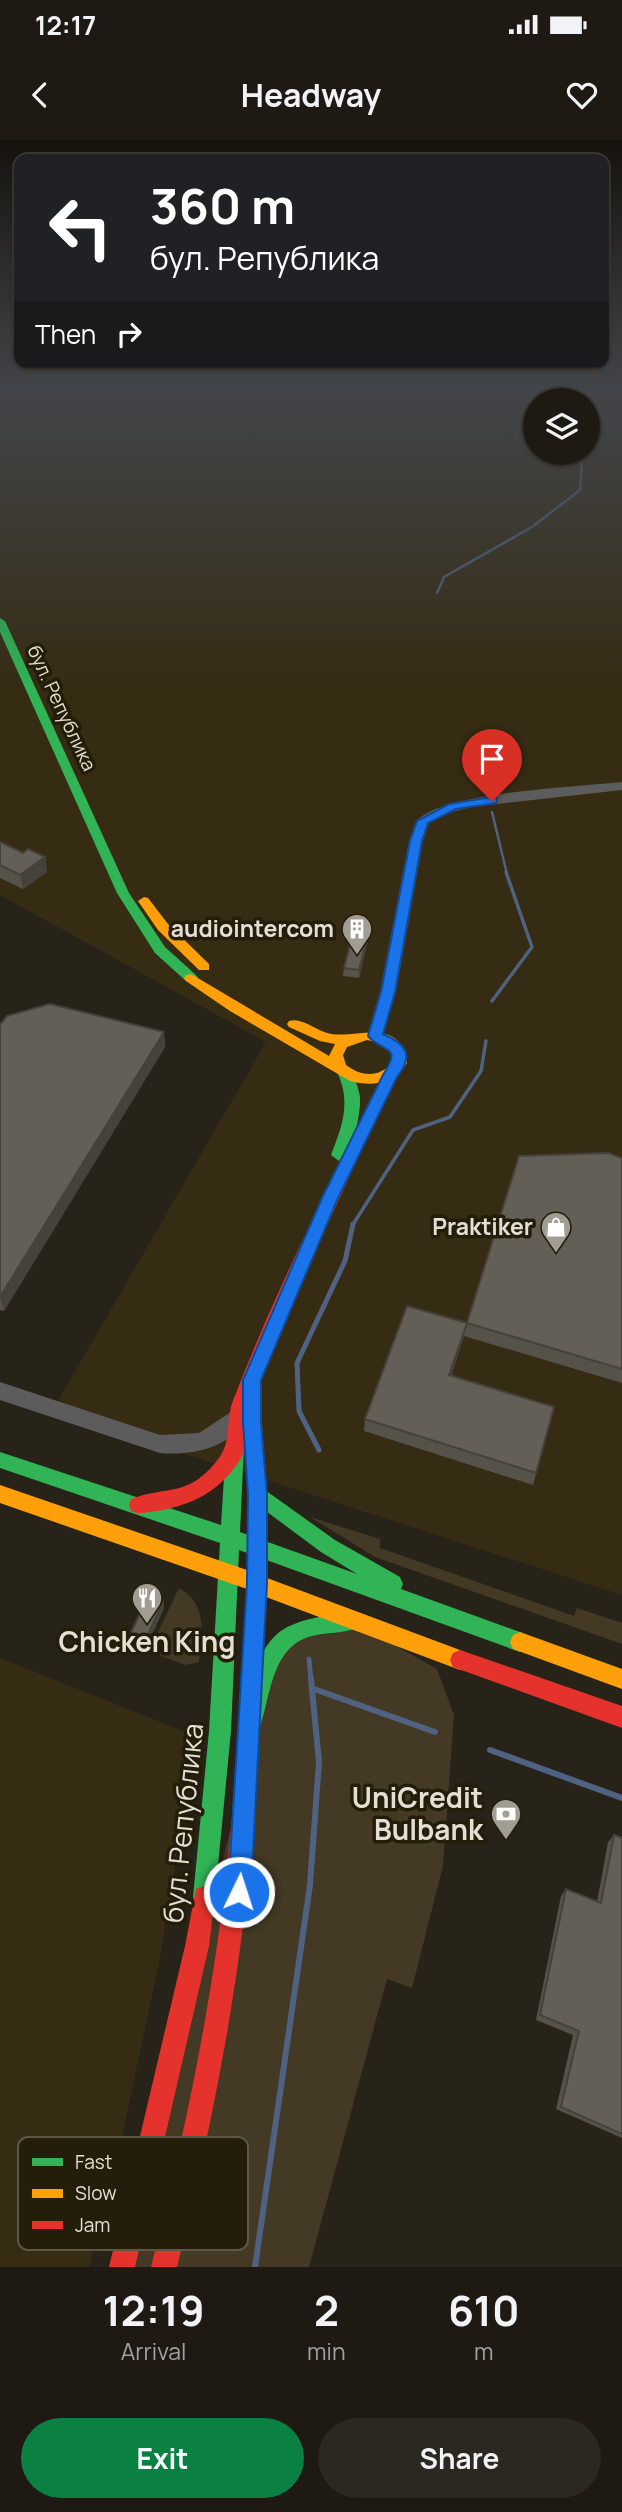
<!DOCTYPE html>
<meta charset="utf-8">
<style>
body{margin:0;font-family:Manrope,sans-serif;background:#2b2721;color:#f1f3f6;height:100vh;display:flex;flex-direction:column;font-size:26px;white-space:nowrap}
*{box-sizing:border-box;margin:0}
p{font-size:23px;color:#a1a1a0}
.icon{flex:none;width:38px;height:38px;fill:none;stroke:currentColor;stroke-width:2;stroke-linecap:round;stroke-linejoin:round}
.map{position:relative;height:2127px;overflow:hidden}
.panel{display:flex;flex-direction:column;background:#1e1a13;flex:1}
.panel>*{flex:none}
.guide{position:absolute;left:14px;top:14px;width:595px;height:214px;border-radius:14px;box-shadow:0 2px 5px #0004,0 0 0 2px #3c3833;background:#202124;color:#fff;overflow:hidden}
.tools{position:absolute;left:523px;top:248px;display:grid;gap:14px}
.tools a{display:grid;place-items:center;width:77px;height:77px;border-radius:50%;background:#1e1a13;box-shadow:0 2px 5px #0004,0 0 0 2px #3c3833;font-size:35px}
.pin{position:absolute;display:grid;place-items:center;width:60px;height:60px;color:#fff;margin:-72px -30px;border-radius:50% 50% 50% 0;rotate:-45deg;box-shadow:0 0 7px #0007}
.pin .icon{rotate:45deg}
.me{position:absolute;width:77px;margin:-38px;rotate:4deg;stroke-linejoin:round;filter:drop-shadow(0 0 5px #0008)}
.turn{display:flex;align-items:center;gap:24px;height:147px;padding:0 21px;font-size:32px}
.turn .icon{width:91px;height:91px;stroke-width:2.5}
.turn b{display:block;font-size:49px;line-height:60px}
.then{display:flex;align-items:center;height:66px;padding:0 21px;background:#0003;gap:14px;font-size:26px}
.eta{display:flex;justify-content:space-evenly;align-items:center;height:119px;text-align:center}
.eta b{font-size:42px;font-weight:700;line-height:49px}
.action{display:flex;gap:14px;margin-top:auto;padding:14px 21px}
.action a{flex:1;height:80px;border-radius:42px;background:#0b8043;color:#fff;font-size:28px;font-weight:700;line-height:80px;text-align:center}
.action a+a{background:#2b2721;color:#f1f3f6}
.status{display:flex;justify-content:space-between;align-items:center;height:49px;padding:0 35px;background:#1e1a13;direction:ltr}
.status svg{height:19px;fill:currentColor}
header{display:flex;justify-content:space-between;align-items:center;height:91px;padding:0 21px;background:#1e1a13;font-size:32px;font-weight:700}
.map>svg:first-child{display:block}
.built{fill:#362c14;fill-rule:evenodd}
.green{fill:#433924}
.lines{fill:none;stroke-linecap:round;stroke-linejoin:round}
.stream-far3{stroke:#4f6282;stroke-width:2.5}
.stream-far2{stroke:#4f6282;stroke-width:3.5}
.stream-far1{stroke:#4f6282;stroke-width:5}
.stream{stroke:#4f6282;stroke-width:6}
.street{fill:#5c5c5d;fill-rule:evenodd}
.fast{fill:#30b455;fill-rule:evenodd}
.slow{fill:#ff9f0a;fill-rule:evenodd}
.jam{fill:#e5322d;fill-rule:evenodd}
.wall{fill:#55524a}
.shaded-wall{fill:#45423c}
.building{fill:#635f56;stroke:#45423c;stroke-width:2}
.route{fill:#1a73e8;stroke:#114b97;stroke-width:2}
.labels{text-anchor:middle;stroke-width:7;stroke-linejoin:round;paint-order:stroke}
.far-street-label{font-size:19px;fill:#e4dfd4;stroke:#241d0a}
.poi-label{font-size:23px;font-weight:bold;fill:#e4dfd4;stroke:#241d0a;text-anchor:end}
.near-poi-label{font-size:28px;font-weight:bold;fill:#e4dfd4;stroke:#241d0a}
.near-street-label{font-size:28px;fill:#e4dfd4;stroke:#241d0a}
.key{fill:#241d0a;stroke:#5e5747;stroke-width:2}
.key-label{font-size:19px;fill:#e4dfd4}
</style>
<div class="status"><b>12:17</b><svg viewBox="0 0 49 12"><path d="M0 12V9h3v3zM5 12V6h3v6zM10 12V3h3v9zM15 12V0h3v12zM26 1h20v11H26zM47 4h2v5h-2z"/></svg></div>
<header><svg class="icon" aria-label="back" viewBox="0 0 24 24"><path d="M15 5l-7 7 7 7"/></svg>Headway<svg class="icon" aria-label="heart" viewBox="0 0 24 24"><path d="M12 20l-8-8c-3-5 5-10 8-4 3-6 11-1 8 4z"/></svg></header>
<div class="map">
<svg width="622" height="2127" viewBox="0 0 622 2127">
<rect width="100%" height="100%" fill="#282319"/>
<g class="built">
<path d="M0 249H622V1455L202 1319 51 1273 266 902 0 755ZM536 261H588V313H536Z"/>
<path d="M0 1518 196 1596 160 1818 114 2034 89 2127H0Z"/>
</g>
<g class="green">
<path d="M310 1377 380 1399V1408L574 1476 577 1468 622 1483V1504L375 1417Z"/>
<path d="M179 1448C208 1464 202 1494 199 1522L185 1525 149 1511Z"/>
<path d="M352 1481 437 1529 454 1575 443 1726 412 1848 387 1839 309 2127H117L278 1506Z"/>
</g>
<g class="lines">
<g class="stream-far3">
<path d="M545 249 550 261"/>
<path d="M437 453 444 437 532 387 580 350 582 320 577 313"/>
<path d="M492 672 507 734"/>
</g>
<g class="stream-far2">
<path d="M492 861 532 807 506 732"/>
<path d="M352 1086 413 990 450 977 481 931 486 901"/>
</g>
<g class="stream-far1">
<path d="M319 1310 299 1271 297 1223 345 1121 353 1084"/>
<path d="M309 1519 311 1541"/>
</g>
<g class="stream">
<path d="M314 1549 435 1592"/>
<path d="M490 1610 622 1658"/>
<path d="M255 2127 310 1745 319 1622 311 1539"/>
</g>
<g class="street">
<path d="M622 642V650L471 667 448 673 429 683 423 701 396 852 383 896 381 900H369L367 896 380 852 409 701C412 693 414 682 421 677 455 652 575 647 622 642Z"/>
<path d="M0 1242 160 1295 199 1293 237 1268 244 1271 247 1277C232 1308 191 1316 160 1313L0 1260Z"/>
</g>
<g class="fast">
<path d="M0 478 5 481 129 753 165 807 196 835 198 838 196 841H186L155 813 117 753 0 492Z"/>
<path d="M345 929 350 930C355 939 359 948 360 958 361 971 353 1016 339 1021L331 1015C342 987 351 963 338 934Z"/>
<path d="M235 1298 241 1300 244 1306 240 1392 357 1434 321 1412 251 1360 249 1354 251 1348 258 1345 335 1400 400 1437 403 1444 401 1449 520 1492 527 1495 530 1502 527 1509 520 1512 239 1410 231 1591 215 1757 212 1765 204 1768 196 1765 193 1757 209 1591 220 1403 0 1328V1312L221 1385 226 1306 229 1300Z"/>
<path d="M350 1471 357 1474 360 1481 357 1488C341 1494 324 1492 308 1497 269 1511 271 1561 258 1592L251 1596 244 1592C238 1580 245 1563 249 1550 268 1482 288 1483 350 1471Z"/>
</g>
<g class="slow">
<path d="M144 757 148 758 168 784 209 824V830H199L158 790 138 761Z"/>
<path d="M191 834 329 916 335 904 320 901 289 887 287 884 289 881C303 877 317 892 331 894 361 898 400 877 407 923 393 944 373 947 350 941L230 871 186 841 184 838 186 835ZM367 900 381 903 391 911 393 922C379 938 362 937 346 925L343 915 347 907Z"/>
<path d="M251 1250 257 1253 260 1258 267 1354V1438L460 1510 467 1513 470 1520 467 1527 460 1530 266 1457 254 1676 251 1684 243 1687 235 1684 232 1676 247 1449 0 1363V1345L247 1430 249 1354 242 1258 245 1253Z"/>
<path d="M520 1492 622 1529V1549L513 1509 510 1502 513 1495Z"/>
</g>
<g class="jam">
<path d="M391 930 398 935C347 1038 301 1143 255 1249 246 1270 251 1301 240 1320 220 1351 193 1365 157 1371 148 1372 140 1375 131 1371L129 1365 131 1359C168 1345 186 1358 216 1322 234 1301 224 1281 234 1258 277 1147 331 1041 384 935Z"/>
<path d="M460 1510 622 1566V1588L453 1527 450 1520 453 1513Z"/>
<path d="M243 1665 251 1668 254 1676C243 1829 214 1978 177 2127H151C189 1978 219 1829 232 1676L235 1668Z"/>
<path d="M204 1746 212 1749 215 1757 209 1806 135 2127H109L185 1806 196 1749Z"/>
</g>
</g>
<g class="wall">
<path d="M0 702 23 713 45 717 47 732 23 749 0 738Z"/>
<path d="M370 788 369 796 359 838 343 836 344 828Z"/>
<path d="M0 885 164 892 165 907 4 1171 0 1170Z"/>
<path d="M622 1018V1243L464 1196 451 1236 536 1333 533 1345 364 1291 365 1279 467 1183Z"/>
<path d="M163 1462 164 1468 146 1508 130 1503 129 1497Z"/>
<path d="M614 1695 622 1698V1998L556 1969 573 1895 536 1880 561 1756 566 1749 597 1762 608 1702Z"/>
</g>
<g class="shaded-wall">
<path d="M45 717 47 732 23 749 20 735Z"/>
<path d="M370 788 369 796 359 838V830Z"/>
<path d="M164 892 165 907 4 1171 0 1157Z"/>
<path d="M467 1183 464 1196 447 1248 449 1235Z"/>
<path d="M163 1462 164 1468 146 1508 144 1503Z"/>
</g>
<g class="building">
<path d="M0 702 23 713 28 709 45 717 20 735 0 725Z"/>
<path d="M355 786 370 788 359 830 344 828Z"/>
<path d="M50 864 164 892 0 1157V885L7 876Z"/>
<path d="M608 1013 622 1018V1229L467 1183 519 1016Z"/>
<path d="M407 1166 467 1183 449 1235 554 1267 536 1333 365 1279Z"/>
<path d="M148 1456 163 1462 144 1503 129 1497Z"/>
<path d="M614 1695 622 1698V1994L561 1967 579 1891 540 1875 566 1749 601 1763Z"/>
</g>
<linearGradient id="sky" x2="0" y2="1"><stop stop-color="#16130e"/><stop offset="0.46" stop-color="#424549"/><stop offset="1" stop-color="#424549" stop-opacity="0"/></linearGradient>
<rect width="622" height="547" fill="url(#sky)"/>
<path class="route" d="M492 657 497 658V663L456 669 428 683 422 701 395 852 383 894C407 904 414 916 397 937L338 1058 261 1240V1282L267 1354V1443L251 1752 248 1760 239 1763 231 1760 228 1752 247 1443 248 1354 243 1282V1240L322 1058 383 935C403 904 384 914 368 896L381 852 410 701 417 681 449 664Z"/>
<defs>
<g id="building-pin" transform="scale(1.575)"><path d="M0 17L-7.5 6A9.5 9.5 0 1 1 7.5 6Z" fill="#a29d93" stroke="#241d0a"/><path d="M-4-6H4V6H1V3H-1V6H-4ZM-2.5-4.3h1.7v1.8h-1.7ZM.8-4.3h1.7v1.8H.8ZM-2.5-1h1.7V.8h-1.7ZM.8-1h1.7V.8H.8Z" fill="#fff"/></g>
<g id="shop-pin" transform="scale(1.575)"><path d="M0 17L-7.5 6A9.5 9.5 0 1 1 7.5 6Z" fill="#a29d93" stroke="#241d0a"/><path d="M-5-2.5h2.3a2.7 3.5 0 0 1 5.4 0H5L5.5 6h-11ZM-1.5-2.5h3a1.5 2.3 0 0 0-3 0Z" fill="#fff"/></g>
<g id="restaurant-pin" transform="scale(1.575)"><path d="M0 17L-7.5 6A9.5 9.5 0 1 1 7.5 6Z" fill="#a29d93" stroke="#241d0a"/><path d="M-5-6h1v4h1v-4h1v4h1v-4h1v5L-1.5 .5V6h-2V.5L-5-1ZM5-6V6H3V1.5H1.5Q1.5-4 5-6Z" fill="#fff"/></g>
<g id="bank-pin" transform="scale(1.575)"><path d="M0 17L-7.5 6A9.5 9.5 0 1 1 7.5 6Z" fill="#a29d93" stroke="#241d0a"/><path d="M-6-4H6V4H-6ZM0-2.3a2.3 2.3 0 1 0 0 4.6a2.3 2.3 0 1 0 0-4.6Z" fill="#fff"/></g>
</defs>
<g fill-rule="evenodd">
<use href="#building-pin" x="357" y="789"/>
<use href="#shop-pin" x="556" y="1087"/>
<use href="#restaurant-pin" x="147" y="1458"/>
<use href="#bank-pin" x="506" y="1674"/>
</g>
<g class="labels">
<g class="far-street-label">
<text transform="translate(62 568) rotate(65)" y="7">бул. Република</text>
</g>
<g class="poi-label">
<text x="334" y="797">audiointercom</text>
<text x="533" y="1095">Praktiker</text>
</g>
<g class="near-poi-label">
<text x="147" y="1512">Chicken King</text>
<text x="483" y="1668" text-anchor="end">UniCredit<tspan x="483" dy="32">Bulbank</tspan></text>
</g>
<g class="near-street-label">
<text transform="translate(183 1683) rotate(-84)" y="10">бул. Република</text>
</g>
</g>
<rect x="18" y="1997" width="230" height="113" rx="10" class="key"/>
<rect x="32" y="2018" width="31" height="8" fill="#30b455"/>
<rect x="32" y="2049" width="31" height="9" fill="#ff9f0a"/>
<rect x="32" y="2081" width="31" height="8" fill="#e5322d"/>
<g class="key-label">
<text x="75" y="2029">Fast</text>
<text x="75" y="2060">Slow</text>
<text x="75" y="2092">Jam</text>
</g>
</svg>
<div class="tools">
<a><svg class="icon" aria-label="layers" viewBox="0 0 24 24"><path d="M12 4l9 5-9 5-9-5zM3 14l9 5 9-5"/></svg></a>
</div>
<div class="pin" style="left:492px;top:661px;background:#d93025"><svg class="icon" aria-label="arrive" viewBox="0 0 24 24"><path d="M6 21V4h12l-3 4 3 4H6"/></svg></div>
<svg class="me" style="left:239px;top:1752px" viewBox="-20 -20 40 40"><circle r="17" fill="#1a73e8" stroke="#fff" stroke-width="3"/><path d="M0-11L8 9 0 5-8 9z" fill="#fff"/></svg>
<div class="guide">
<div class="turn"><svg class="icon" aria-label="left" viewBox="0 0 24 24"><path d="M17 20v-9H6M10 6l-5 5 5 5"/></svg><div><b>360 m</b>бул. Република</div></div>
<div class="then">Then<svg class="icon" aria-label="right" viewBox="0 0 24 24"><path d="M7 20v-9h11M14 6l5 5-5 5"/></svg></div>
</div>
</div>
<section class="panel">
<div class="eta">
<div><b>12:19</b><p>Arrival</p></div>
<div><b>2</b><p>min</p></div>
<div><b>610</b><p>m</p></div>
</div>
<div class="action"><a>Exit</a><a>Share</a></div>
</section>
